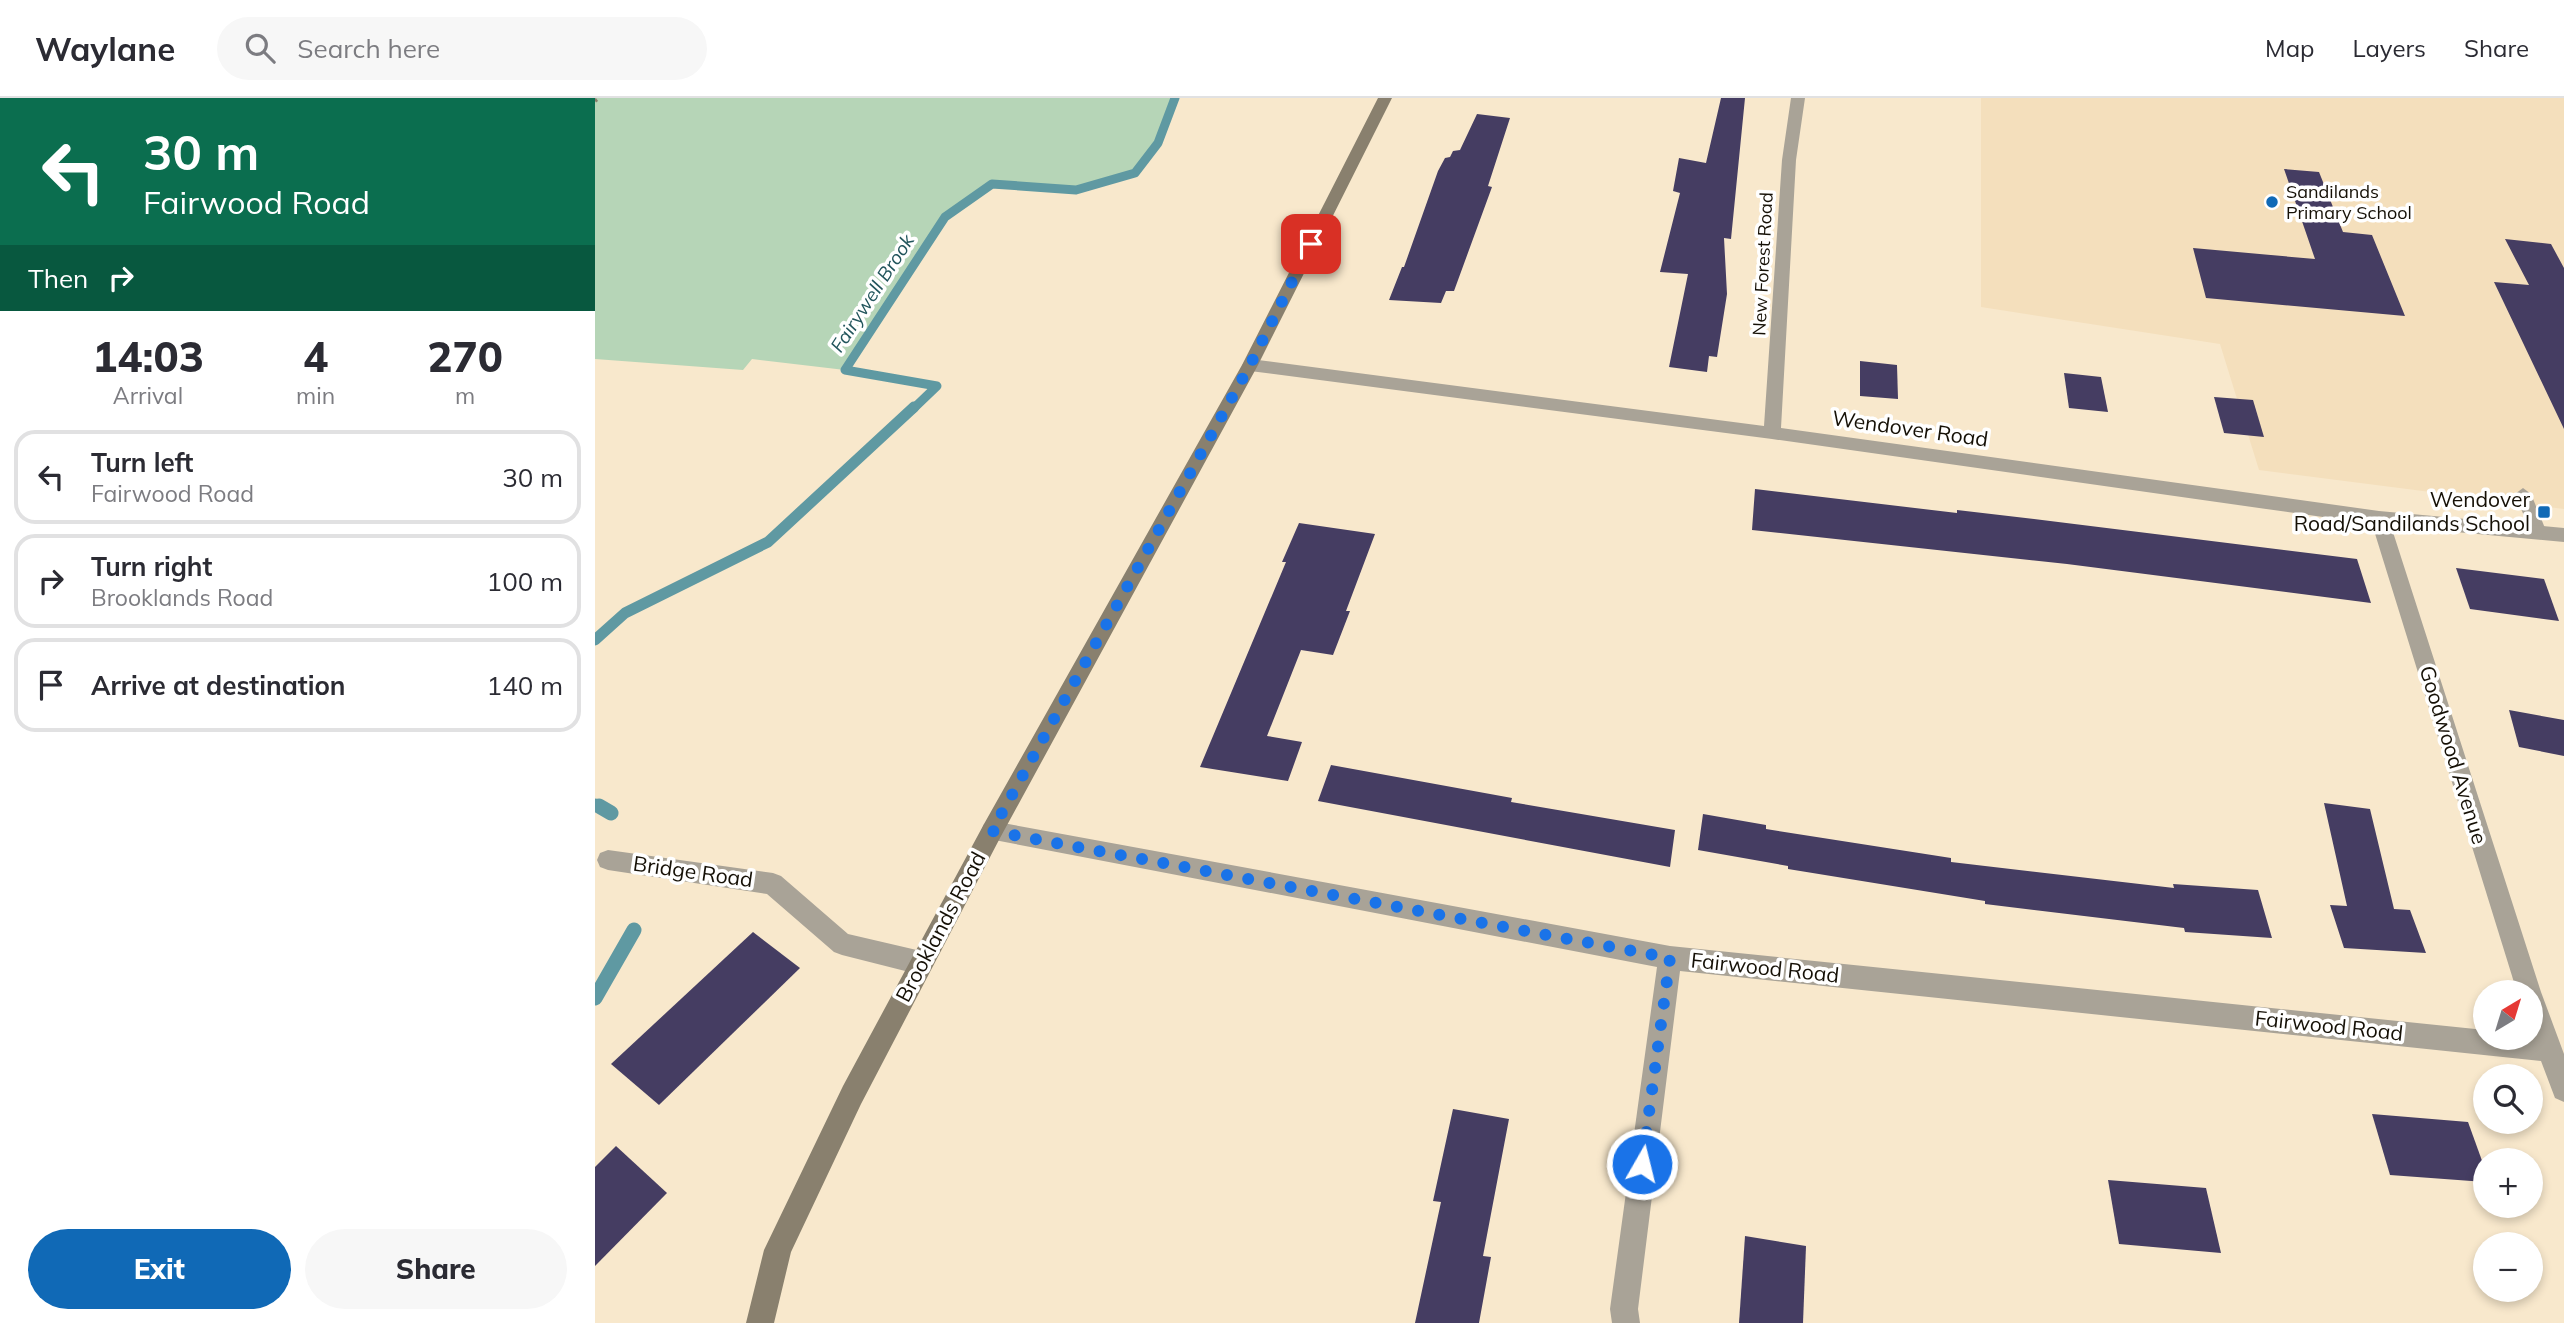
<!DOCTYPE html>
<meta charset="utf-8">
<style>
body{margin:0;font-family:Mulish,sans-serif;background:#f7f7f7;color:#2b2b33;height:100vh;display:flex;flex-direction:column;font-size:26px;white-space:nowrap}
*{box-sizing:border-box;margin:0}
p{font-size:23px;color:#7c7c81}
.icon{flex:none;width:38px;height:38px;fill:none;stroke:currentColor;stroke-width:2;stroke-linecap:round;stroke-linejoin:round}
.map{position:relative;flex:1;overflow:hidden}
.drawer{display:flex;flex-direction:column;background:#fff;width:595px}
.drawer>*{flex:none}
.hud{background:#0b6e4f;color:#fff;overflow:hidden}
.needle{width:46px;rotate:38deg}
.tools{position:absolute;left:1878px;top:882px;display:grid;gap:14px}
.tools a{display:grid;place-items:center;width:70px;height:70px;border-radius:50%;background:#fff;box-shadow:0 4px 10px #0003;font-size:35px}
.pin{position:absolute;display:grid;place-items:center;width:60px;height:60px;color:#fff;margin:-30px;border-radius:14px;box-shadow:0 4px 10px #0006}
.me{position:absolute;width:77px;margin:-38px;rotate:8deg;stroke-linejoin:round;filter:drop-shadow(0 0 5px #0008)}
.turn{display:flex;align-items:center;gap:24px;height:147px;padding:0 28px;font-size:32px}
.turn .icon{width:91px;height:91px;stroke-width:2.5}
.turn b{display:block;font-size:49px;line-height:60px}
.then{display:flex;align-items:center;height:66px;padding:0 28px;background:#0003;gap:14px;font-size:26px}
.eta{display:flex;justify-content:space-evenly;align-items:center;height:119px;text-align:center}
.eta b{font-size:42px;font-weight:800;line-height:49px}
.action{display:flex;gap:14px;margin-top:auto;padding:14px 28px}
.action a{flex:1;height:80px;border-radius:42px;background:#1069b6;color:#fff;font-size:28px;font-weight:800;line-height:80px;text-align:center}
.action a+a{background:#f7f7f7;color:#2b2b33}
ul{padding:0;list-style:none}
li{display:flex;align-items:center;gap:21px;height:94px;margin:0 14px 10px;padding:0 14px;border:4px solid #e1e1e2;border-radius:21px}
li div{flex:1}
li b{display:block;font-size:26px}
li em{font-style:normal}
header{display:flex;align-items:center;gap:42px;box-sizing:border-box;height:98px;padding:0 35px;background:#fff;border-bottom:2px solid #e1e1e2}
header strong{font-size:33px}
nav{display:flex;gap:38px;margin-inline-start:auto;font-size:24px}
.search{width:490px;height:63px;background:#f7f7f7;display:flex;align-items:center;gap:18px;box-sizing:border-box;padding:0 24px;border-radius:38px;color:#7c7c81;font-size:26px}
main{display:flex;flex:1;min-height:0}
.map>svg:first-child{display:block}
.built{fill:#f4dfbc}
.green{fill:#b6d5b7}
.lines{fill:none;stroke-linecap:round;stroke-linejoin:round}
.stream-far2{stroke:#5f99a2;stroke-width:9}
.stream-far1{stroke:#5f99a2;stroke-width:11}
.stream{stroke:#5f99a2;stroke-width:15}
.building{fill:#453d62}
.path{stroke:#877c69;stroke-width:3.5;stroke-dasharray:2.5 3.5;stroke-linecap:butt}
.lane{fill:#a9a397;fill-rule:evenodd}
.street{fill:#a9a397;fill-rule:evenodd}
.secondary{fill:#89806e;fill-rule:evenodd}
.route{stroke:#1a73e8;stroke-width:12;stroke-dasharray:0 21.6}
.poi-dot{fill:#1069b6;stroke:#fff;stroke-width:2.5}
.labels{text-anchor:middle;stroke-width:7;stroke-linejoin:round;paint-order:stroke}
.far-poi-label{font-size:18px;fill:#151006;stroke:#fff;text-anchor:start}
.far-street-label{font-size:18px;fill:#151006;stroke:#fff}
.far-water-label{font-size:19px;font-style:italic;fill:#22555c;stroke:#fff}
.street-label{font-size:21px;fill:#151006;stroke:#fff}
.poi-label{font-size:21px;fill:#151006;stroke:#fff;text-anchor:end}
</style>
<header>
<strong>Waylane</strong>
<div class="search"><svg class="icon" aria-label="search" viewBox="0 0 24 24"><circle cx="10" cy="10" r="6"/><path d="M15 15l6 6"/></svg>Search here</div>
<nav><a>Map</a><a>Layers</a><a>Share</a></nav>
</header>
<main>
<section class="drawer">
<div class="hud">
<div class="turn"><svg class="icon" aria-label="left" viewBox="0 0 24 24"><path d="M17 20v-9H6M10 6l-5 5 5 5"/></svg><div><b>30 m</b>Fairwood Road</div></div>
<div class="then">Then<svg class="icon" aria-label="right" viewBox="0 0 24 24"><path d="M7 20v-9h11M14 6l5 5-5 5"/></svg></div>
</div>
<div class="eta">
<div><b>14:03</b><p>Arrival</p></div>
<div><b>4</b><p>min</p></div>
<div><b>270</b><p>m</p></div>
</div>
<ul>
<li><svg class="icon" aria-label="left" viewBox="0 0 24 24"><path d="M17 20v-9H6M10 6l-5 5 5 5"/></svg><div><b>Turn left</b><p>Fairwood Road</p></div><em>30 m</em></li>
<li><svg class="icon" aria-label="right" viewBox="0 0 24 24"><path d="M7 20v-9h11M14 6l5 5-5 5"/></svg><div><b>Turn right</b><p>Brooklands Road</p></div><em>100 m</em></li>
<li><svg class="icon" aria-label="arrive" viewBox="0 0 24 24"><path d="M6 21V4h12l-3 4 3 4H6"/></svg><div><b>Arrive at destination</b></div><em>140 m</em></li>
</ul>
<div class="action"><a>Exit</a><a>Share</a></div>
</section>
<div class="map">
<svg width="1969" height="1225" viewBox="0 0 1969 1225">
<rect width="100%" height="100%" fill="#f8e8cc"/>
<path class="built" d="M1386 0H1969V411L1664 372 1625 246 1386 209Z"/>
<path class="green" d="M0 0H580L563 45 540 75 481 92 397 86 350 120 298 195 250 272 157 261 148 272 0 261Z"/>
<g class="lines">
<path class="stream-far2" d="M318 311 342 288 250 272 350 119 397 86 481 92 540 75 563 45 580 0"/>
<g class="stream-far1">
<path d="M0 542 30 515 173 444 319 309"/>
<path d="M0 706 8 710"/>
</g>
<g class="stream">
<path d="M4 708 16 715"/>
<path d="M0 900 39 832"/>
</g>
</g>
<g class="building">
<path d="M1126 0H1150L1136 141 1129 140 1132 196 1122 259 1114 258 1112 274 1074 269 1093 176 1065 174 1085 95 1078 93 1084 60 1111 65Z"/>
<path d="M882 16 915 20 893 88 897 89 859 193H851L846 205 794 202 807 169H809L843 73 850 60 855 59 858 53 865 52Z"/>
<path d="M1689 71 1724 74 1748 134 1777 137 1810 218 1611 200 1598 150 1720 161Z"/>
<path d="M1910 141 1956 146 1969 170V331L1899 184 1934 187Z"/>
<path d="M1265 263 1302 267 1303 301 1265 298Z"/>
<path d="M1469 275 1506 279 1513 314 1474 310Z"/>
<path d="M1619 299 1658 302 1669 339 1629 335Z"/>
<path d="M1160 391 1362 415V412L1439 421 1762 461 1776 505 1472 466 1157 432Z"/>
<path d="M704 425 780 436 751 513H755L738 557 706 552 672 638 707 644 693 683 605 669 691 464H687Z"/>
<path d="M1861 470 1949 481 1964 523 1875 511Z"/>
<path d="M1914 612 1969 622V658L1924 649Z"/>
<path d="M736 667 917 700 916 704 1080 732 1075 769 723 703Z"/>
<path d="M1729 705 1775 711 1799 811 1815 812 1831 855 1749 850 1735 807 1752 808Z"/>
<path d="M1108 716 1171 727V731L1356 760V764L1579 790 1578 786 1663 792 1677 840 1590 834 1589 830 1390 806V803L1193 771V768L1103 752Z"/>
<path d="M158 834 205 870 64 1007 16 966Z"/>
<path d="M858 1011 914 1021 888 1158 896 1159 884 1225H820L846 1104 838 1103Z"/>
<path d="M1777 1016 1873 1024 1890 1071V1084L1795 1077Z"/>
<path d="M21 1048 72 1095 0 1168V1069Z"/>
<path d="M1513 1082 1611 1090 1626 1155 1524 1146Z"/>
<path d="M1150 1138 1211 1148 1208 1225H1144Z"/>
</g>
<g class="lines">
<path class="path" d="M0 3 4 0"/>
<path class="lane" d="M1928 390 1936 396 1952 435 1950 439 1944 441 1936 435 1920 396Z"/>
<g class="street">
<path d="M1196 0H1210L1201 62 1186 330 1784 413 1969 430V444L1796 428 1946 894 1969 956V1004L1960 1000 1946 963 1085 873 1043 1211 1045 1225H1017L1015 1211 1062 869 389 740 386 733 389 726 397 723 1075 848 1890 932V940H1936V894H1922L1777 426 1177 341 655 273 647 267 655 261 1169 328 1187 62Z"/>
<path d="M13 752 178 775 186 778 253 836 326 853 335 857 338 865 335 873 326 877 247 857 239 854 172 796 13 772 5 769 2 762 5 755Z"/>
</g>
<path class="secondary" d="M783 0H797L663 267 405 740 266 1006 196 1154 179 1225H151L169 1152 248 988 389 726 647 267Z"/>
</g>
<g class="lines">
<path class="route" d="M716 146 655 267 397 733 1075 860 1047 1066"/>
</g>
<g class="poi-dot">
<circle cx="1677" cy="104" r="7"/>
<rect x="1942" y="407" width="14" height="14" rx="3.5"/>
</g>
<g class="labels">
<g class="far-poi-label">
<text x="1691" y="100">Sandilands<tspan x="1691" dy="21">Primary School</tspan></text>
</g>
<g class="far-street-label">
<text transform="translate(1168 166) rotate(-87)" y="6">New Forest Road</text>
</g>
<g class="far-water-label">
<text transform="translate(277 195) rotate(-57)" y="7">Fairywell Brook</text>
</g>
<g class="street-label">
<text transform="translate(1315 331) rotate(8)" y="7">Wendover Road</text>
<text transform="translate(1858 657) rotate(73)" y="7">Goodwood Avenue</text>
<text transform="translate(98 774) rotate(8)" y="7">Bridge Road</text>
<text transform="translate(346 829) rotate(-62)" y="7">Brooklands Road</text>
<text transform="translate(1170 870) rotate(6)" y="7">Fairwood Road</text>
<text transform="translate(1734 928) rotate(6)" y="7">Fairwood Road</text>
</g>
<g class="poi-label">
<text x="1935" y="409">Wendover<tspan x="1935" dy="24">Road/Sandilands School</tspan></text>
</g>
</g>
</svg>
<div class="tools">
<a><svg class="needle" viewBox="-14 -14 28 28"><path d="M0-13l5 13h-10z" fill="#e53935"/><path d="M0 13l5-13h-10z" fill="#7c7c81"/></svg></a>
<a><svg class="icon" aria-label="search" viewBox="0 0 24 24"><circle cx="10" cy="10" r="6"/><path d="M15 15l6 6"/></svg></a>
<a>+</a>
<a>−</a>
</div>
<div class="pin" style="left:716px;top:146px;background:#d93025"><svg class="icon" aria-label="arrive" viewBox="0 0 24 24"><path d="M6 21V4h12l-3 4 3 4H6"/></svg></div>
<svg class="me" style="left:1047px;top:1066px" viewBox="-20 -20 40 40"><circle r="17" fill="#1a73e8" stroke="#fff" stroke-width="3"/><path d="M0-11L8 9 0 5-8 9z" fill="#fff"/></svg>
</div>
</main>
